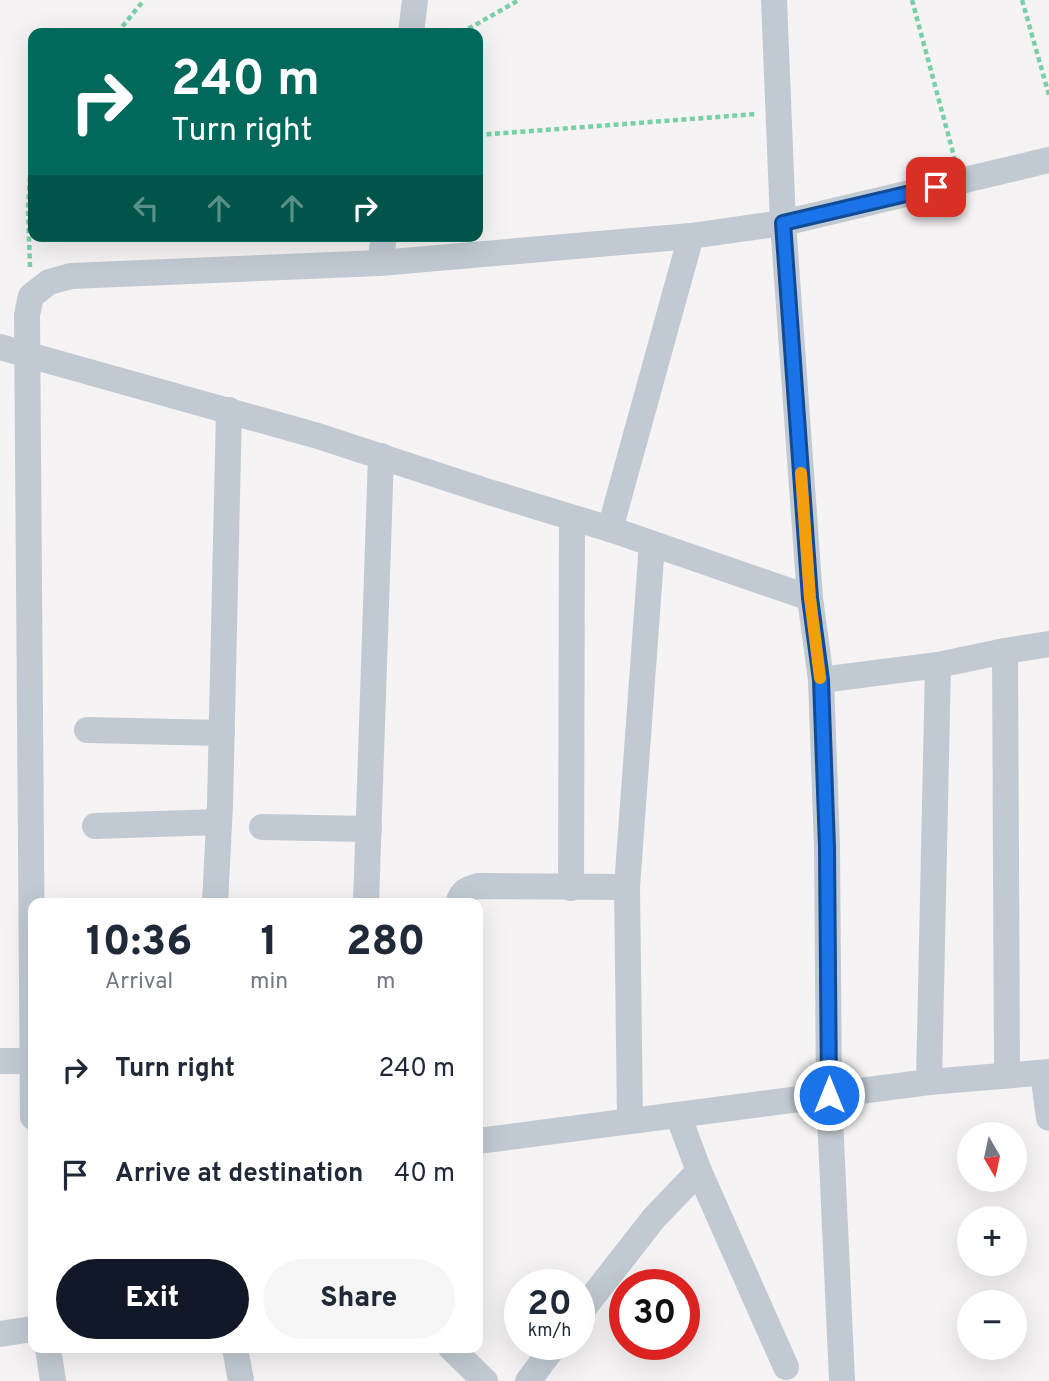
<!DOCTYPE html>
<meta charset="utf-8">
<style>
body{margin:0;font-family:Overpass,sans-serif;background:#f6f6f7;color:#1f2937;height:100vh;display:flex;flex-direction:column;font-size:26px;white-space:nowrap}
*{box-sizing:border-box;margin:0}
p{font-size:23px;color:#747a83}
.icon{flex:none;width:38px;height:38px;fill:none;stroke:currentColor;stroke-width:2;stroke-linecap:round;stroke-linejoin:round}
.map{position:relative;flex:1;overflow:hidden}
.side{position:absolute;left:28px;top:898px;width:455px;height:455px;display:flex;flex-direction:column;background:#fff;border-radius:14px;box-shadow:0 7px 28px #0002}
.side>*{flex:none}
.hud{position:absolute;left:28px;top:28px;width:455px;height:214px;border-radius:14px;box-shadow:0 7px 28px #0002;background:#00695c;color:#fff;overflow:hidden}
.needle{width:46px;rotate:171deg}
.buttons{position:absolute;left:957px;top:1122px;display:grid;gap:14px}
.buttons a{display:grid;place-items:center;width:70px;height:70px;border-radius:50%;background:#fff;box-shadow:0 7px 28px #0002;font-size:35px}
.speed{position:absolute;left:504px;top:1269px;display:flex;gap:14px;font-size:35px;font-weight:700;text-align:center}
.speed>*{display:grid;place-content:center;width:91px;height:91px;border-radius:50%;background:#fff;box-shadow:0 7px 28px #0002;line-height:1}
.speed small{font-size:18px;font-weight:400}
.speed .limit{border:10px solid #d22;background:#fff;color:#111}
.pin{position:absolute;display:grid;place-items:center;width:60px;height:60px;color:#fff;margin:-30px;border-radius:14px;box-shadow:0 4px 10px #0006}
.me{position:absolute;width:77px;margin:-38px;rotate:0deg;stroke-linejoin:round;filter:drop-shadow(0 0 5px #0008)}
.turn{display:flex;align-items:center;gap:24px;height:147px;padding:0 28px;font-size:32px}
.turn .icon{width:91px;height:91px;stroke-width:2.5}
.turn b{display:block;font-size:49px;line-height:60px}
.lanes{display:flex;align-items:center;height:66px;padding:0 28px;background:#0003;justify-content:center;gap:35px;direction:ltr}
.lanes .off{opacity:.35}
.eta{display:flex;justify-content:space-evenly;align-items:center;height:119px;text-align:center}
.eta b{font-size:42px;font-weight:800;line-height:49px}
.cta{display:flex;gap:14px;margin-top:auto;padding:14px 28px}
.cta a{flex:1;height:80px;border-radius:42px;background:#111827;color:#fff;font-size:28px;font-weight:800;line-height:80px;text-align:center}
.cta a+a{background:#f6f6f7;color:#1f2937}
ul{padding:0;list-style:none}
li{display:flex;align-items:center;gap:21px;height:105px;padding:0 28px}
li div{flex:1}
li b{display:block;font-size:26px}
li em{font-style:normal}
.map>svg:first-child{display:block}
.lines{fill:none;stroke-linecap:round;stroke-linejoin:round}
.path{stroke:#7ad0a6;stroke-width:4.5;stroke-dasharray:5 3.5;stroke-linecap:butt}
.minor{stroke:#c1cad2;stroke-width:26}
.route-casing{stroke:#114b97;stroke-width:18}
.route{stroke:#1a73e8;stroke-width:12}
.slow{stroke:#f59e0b;stroke-width:12}
</style>
<div class="map">
<svg width="1049" height="1381" viewBox="0 0 1049 1381">
<rect width="100%" height="100%" fill="#f5f3f3"/>
<g class="lines">
<g class="path">
<path d="M912 0 955 160"/>
<path d="M1022 0 1049 95"/>
<path d="M117 33 144 0"/>
<path d="M461 33 519 0"/>
<path d="M478 135 757 114"/>
<path d="M30 267 28 207 31 162 33 155"/>
</g>
<g class="minor">
<path d="M774 0 783 223 810 598 821 680 827 847 829 1095 842 1381"/>
<path d="M411 33 415 0"/>
<path d="M380 263 384 236"/>
<path d="M0 347 318 436 489 492 610 529 810 598"/>
<path d="M610 529 691 236"/>
<path d="M1005 651 1007 1075"/>
<path d="M821 680 938 665 1005 651 1049 644"/>
<path d="M87 730 222 733"/>
<path d="M95 826 219 822"/>
<path d="M262 827 369 829"/>
<path d="M571 888 572 518"/>
<path d="M215 903 220 805 229 410"/>
<path d="M366 903 381 456"/>
<path d="M458 903C462 891 467 889 478 886L627 887"/>
<path d="M0 1061H32"/>
<path d="M1043 1073 1049 1118"/>
<path d="M929 1082 938 665"/>
<path d="M678 1115 699 1171 786 1367"/>
<path d="M33 1117 27 315 31 296 49 282 71 276 380 263 691 236 783 223 1049 160"/>
<path d="M630 1121 627 887 652 544"/>
<path d="M478 1141 929 1082 1049 1072"/>
<path d="M579 1314 654 1218 699 1171"/>
<path d="M0 1334 33 1329"/>
<path d="M48 1348 53 1381"/>
<path d="M235 1348 241 1381"/>
<path d="M451 1348 485 1381"/>
<path d="M528 1381 556 1344"/>
</g>
</g>
<g class="lines">
<g class="route-casing">
<path id="route" d="M829 1095 827 847 821 680 810 598 783 223 936 187"/>
</g>
<use href="#route" class="route"/>
<path class="slow" d="M801 473 810 598 820 678"/>
</g>
</svg>
<div class="buttons">
<a><svg class="needle" viewBox="-14 -14 28 28"><path d="M0-13l5 13h-10z" fill="#e53935"/><path d="M0 13l5-13h-10z" fill="#747a83"/></svg></a>
<a>+</a>
<a>−</a>
</div>
<div class="speed"><div>20<small>km/h</small></div><div class="limit">30</div></div>
<div class="pin" style="left:936px;top:187px;background:#d93025"><svg class="icon" aria-label="arrive" viewBox="0 0 24 24"><path d="M6 21V4h12l-3 4 3 4H6"/></svg></div>
<svg class="me" style="left:829px;top:1095px" viewBox="-20 -20 40 40"><circle r="17" fill="#1a73e8" stroke="#fff" stroke-width="3"/><path d="M0-11L8 9 0 5-8 9z" fill="#fff"/></svg>
<div class="hud">
<div class="turn"><svg class="icon" aria-label="right" viewBox="0 0 24 24"><path d="M7 20v-9h11M14 6l5 5-5 5"/></svg><div><b>240 m</b>Turn right</div></div>
<div class="lanes"><svg class="icon off" aria-label="left" viewBox="0 0 24 24"><path d="M17 20v-9H6M10 6l-5 5 5 5"/></svg><svg class="icon off" aria-label="ahead" viewBox="0 0 24 24"><path d="M12 20V5M6 11l6-6 6 6"/></svg><svg class="icon off" aria-label="ahead" viewBox="0 0 24 24"><path d="M12 20V5M6 11l6-6 6 6"/></svg><svg class="icon" aria-label="right" viewBox="0 0 24 24"><path d="M7 20v-9h11M14 6l5 5-5 5"/></svg></div>
</div>
<section class="side">
<div class="eta">
<div><b>10:36</b><p>Arrival</p></div>
<div><b>1</b><p>min</p></div>
<div><b>280</b><p>m</p></div>
</div>
<ul>
<li><svg class="icon" aria-label="right" viewBox="0 0 24 24"><path d="M7 20v-9h11M14 6l5 5-5 5"/></svg><div><b>Turn right</b></div><em>240 m</em></li>
<li><svg class="icon" aria-label="arrive" viewBox="0 0 24 24"><path d="M6 21V4h12l-3 4 3 4H6"/></svg><div><b>Arrive at destination</b></div><em>40 m</em></li>
</ul>
<div class="cta"><a>Exit</a><a>Share</a></div>
</section>
</div>
